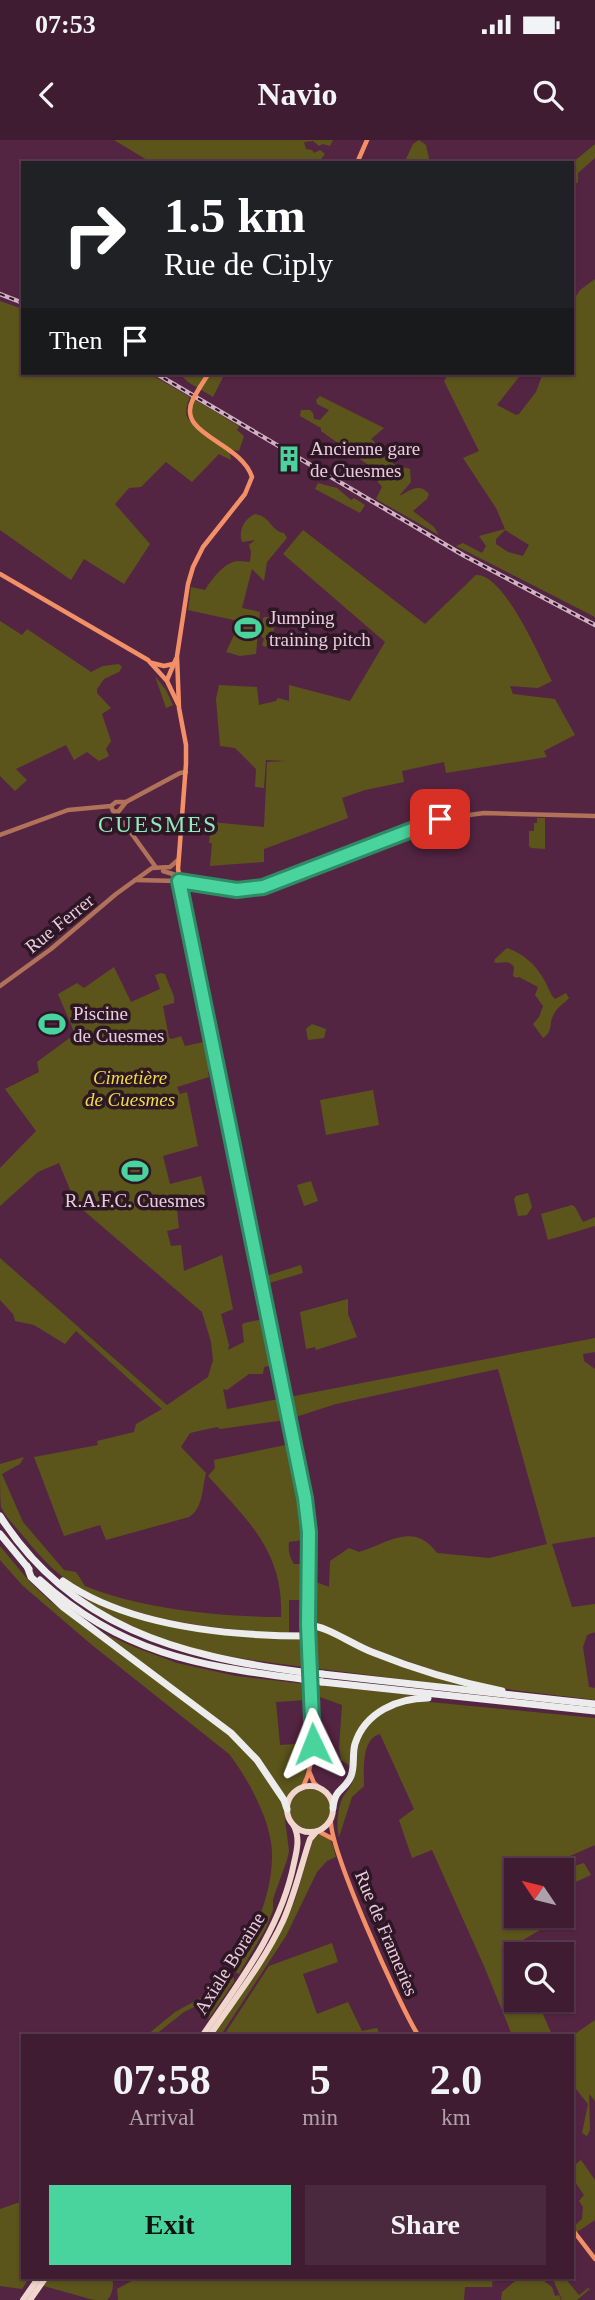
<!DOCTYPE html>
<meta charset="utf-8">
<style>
body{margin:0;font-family:Georgia,serif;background:#4a293e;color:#f1f3f6;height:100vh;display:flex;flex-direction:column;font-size:26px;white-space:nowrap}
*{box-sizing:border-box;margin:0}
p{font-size:23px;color:#ada1ac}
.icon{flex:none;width:38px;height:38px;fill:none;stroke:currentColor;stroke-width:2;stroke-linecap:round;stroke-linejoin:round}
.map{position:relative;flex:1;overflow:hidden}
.side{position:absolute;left:21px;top:1894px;width:553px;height:245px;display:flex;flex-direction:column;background:#3f1c32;border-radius:0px;box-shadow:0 2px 5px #0004,0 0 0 2px #583a4d}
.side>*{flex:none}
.banner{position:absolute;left:21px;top:21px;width:553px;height:214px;border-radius:0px;box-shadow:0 2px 5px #0004,0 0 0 2px #583a4d;background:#202124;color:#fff;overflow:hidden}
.needle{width:46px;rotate:305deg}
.tools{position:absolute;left:504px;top:1718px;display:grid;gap:14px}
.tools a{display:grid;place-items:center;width:70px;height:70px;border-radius:0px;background:#3f1c32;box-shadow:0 2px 5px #0004,0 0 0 2px #583a4d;font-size:35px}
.pin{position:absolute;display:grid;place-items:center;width:60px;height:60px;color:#fff;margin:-30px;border-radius:14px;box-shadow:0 4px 10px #0006}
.me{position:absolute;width:77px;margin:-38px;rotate:358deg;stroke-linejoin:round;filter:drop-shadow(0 0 5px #0008)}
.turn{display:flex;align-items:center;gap:24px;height:147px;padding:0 28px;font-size:32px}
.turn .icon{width:91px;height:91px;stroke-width:2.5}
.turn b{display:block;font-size:49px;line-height:60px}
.then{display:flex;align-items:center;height:66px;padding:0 28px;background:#0003;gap:14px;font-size:26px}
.eta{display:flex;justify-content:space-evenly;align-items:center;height:119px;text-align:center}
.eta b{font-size:42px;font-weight:600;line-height:49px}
.action{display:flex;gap:14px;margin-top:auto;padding:14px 28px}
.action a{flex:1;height:80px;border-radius:0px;background:#49d49d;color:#111;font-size:28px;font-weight:600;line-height:80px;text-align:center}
.action a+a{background:#4a293e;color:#f1f3f6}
.status{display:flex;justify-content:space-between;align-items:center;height:49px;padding:0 35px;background:#3f1c32;direction:ltr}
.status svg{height:19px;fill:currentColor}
header{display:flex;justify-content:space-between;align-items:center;height:91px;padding:0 28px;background:#3f1c32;font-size:32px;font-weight:600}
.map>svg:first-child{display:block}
.green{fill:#5b551b;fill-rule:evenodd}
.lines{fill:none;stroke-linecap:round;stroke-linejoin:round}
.tertiary{stroke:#b07258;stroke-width:4.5}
.secondary{stroke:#f49066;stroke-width:4.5}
.trunk{stroke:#f0d6cc;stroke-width:6}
.motorway{stroke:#ececec;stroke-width:7}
.rail-casing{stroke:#d2b0c4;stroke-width:4.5}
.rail{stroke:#2d1724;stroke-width:2;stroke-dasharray:5;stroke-linecap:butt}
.secondary-bridge{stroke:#f49066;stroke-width:4.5}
.motorway-bridge{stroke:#ececec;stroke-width:7}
.route-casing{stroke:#2f8a66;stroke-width:18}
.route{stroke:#49d49d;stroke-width:12}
.labels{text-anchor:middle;stroke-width:7;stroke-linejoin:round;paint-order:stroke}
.poi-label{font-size:19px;fill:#ebccde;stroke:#2d1724;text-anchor:start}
.street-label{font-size:19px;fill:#ebccde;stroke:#2d1724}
.park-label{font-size:19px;font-style:italic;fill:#efde43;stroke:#2d1724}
.quarter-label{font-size:23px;letter-spacing:2px;fill:#95e9c1;stroke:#2d1724}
</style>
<div class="status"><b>07:53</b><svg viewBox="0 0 49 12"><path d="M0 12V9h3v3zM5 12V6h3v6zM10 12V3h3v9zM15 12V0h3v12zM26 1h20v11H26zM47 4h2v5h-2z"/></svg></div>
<header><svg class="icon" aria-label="back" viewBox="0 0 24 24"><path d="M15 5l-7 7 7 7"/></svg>Navio<svg class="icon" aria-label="search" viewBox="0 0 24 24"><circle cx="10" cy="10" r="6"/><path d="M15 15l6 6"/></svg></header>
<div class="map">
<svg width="595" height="2160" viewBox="0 0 595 2160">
<rect width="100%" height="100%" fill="#542543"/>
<g class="green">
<path d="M114 0H333L330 6 323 4 319 6 313 1 304 2 306 9 312 10 314 13 320 10 325 14 318 23H152Z"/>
<path d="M419 0 426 5 430 23H398L406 19 413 4Z"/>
<path d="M595 4V18L578 33V42L572 47V23Z"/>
<path d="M595 139V477L456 406 463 403 482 413 486 406 479 396 505 389 496 368 463 318 479 311 444 241 449 233H522L497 265 516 275 519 274 536 252 543 233H572V162L580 150ZM505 390 529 405 523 416 508 412 496 404V399Z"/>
<path d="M0 161 23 169V233H148L190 257C186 267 183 276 192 283L191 272 194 259 239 286 237 290 244 296 239 311 229 309 231 320 219 314 192 342 166 322 141 347 129 348 115 364 150 404 124 444 84 419 71 440 0 390Z"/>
<path d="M179 233H225L213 257 188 242Z"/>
<path d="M320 256 384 288 371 299 374 301 380 315 384 317 390 308H393V324L410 329 411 342 399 356C410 351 419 342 429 354L427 359 413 371 434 387 439 395 376 359 382 347 378 342V332L321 291V288L300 276 301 270H310L313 273 314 279 320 280 329 270 317 264 316 260Z"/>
<path d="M318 343 337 348 351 360 354 358 365 365 360 373 315 349Z"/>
<path d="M255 374C272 377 270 391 284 393L287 398 267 422 264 441 252 429 242 468 260 472 256 514 240 516 226 512 234 495 238 481 188 470 191 447 205 450C212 439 225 421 239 421 243 421 246 422 250 422L251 412 249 405 255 400 242 402C238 391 244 379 255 374Z"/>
<path d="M303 390 425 484 476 435C504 433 540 518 552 541L538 548 510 546 513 554 555 559 575 595 544 611 547 617 446 633 444 622 402 631 404 642 365 650 342 658 348 678 264 709V722L210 726 212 703H209L211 682 264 687 267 622 286 621 266 620 264 648 255 647 256 629 235 608 220 606 216 559 219 545 257 547 259 565 276 561 278 558 289 561V545L350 561 385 502 283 414Z"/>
<path d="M265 477 276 478 272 500 267 499 269 504 265 507 262 505 264 499 261 496 263 478Z"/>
<path d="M0 481 22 495 27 489 91 532 103 526 119 524 122 527 119 532 104 539 97 549V553L111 568 102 574 111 601 106 609 109 616 99 621 87 612 74 620 66 605 16 629 27 640 15 651 0 636Z"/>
<path d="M155 536 166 550 173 565 166 568Z"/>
<path d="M537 678H545V709L531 708 529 706V691H534V683H537Z"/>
<path d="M507 808C522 813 535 824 543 838 548 845 549 853 555 859L566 853 569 858C564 864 558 866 554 874 548 883 554 891 543 898L533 884 539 877 543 866 535 855 538 847 519 837 516 838 513 836 514 827C507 818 501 825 494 822L495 819Z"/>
<path d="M114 827 131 862 160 849 155 835 161 833 165 834 174 857V863L163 866 169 898 172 899 181 896 185 906 208 901 213 931 208 932 209 937 177 947 180 954 187 952 198 1006 163 1016 170 1044 201 1036 207 1061 177 1070 179 1088 167 1091 171 1106 181 1105 184 1131 222 1115 233 1169 221 1174 229 1205 228 1210 244 1202 242 1185 244 1183 264 1179 274 1225 264 1227 263 1234H249L227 1250 223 1249 227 1269 595 1198V1212L583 1214 584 1221 595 1229V1397L552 1404 572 1467 595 1464V1492L587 1495 583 1507 589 1547 595 1548V1560L513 1550 463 1540 383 1513 324 1487 311 1479V1440L329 1447 330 1421 349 1408 359 1412C388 1403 414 1381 437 1413L489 1418 547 1404 498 1229 336 1264 286 1280 220 1289 217 1287 190 1293 181 1307 206 1333C202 1348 203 1369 189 1377L106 1400 100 1385 64 1396 34 1317 98 1305 97 1301 134 1292 136 1284 162 1269 76 1191 65 1204 34 1185 15 1181 13 1174 0 1160V1118L167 1265 208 1237 213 1220 211 1202 202 1172 76 1064 59 1023 38 1032 0 1066V1028L36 991 5 949 39 932 37 922 75 894 58 854 77 843 84 848Z"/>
<path d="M312 884 326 889 324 898 308 900 306 889Z"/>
<path d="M373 950 379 985 326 995 320 960Z"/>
<path d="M311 1041 318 1061 304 1066 297 1045Z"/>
<path d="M528 1053 532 1067 527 1075 518 1076 514 1059 516 1056Z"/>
<path d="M572 1065 575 1067 583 1082 595 1077V1086L548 1100 541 1074Z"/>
<path d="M301 1125 303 1133 266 1144V1136Z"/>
<path d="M348 1159V1174L357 1197 316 1210 315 1207 306 1209 300 1172Z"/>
<path d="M290 1304C297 1336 305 1368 303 1400L289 1402C288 1410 289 1416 294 1424H304L308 1442V1460H289V1494C218 1489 131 1482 70 1442 52 1430 37 1413 24 1397 17 1388 6 1378 1 1367 0 1356 0 1336 0 1324L24 1317 20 1324 2 1334 23 1382 64 1430 76 1432 85 1446C141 1469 221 1477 281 1477 284 1412 248 1381 208 1336L215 1328 214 1320Z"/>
<path d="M0 1406 29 1441 50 1461 235 1600 261 1631 283 1664 289 1711 287 1720 273 1759V1770L266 1788 239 1834 234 1831C252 1798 271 1758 272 1719 274 1685 249 1640 229 1614L92 1505 23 1446 0 1420Z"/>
<path d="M83 1456 167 1484 299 1499 304 1502V1527C237 1519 168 1509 108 1474 99 1469 87 1462 83 1456Z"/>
<path d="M315 1489 480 1549 313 1528 312 1491Z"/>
<path d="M101 1492 134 1507 177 1523 236 1536 305 1544 307 1560 276 1562 280 1605 309 1603 304 1641 287 1660 260 1620Z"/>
<path d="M318 1545 411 1555 412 1557 368 1579 350 1626 341 1620 339 1607 342 1565 320 1557Z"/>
<path d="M419 1561 595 1578V1705L554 1723 550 1731H516V1776H562V1768L565 1769 568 1774 514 1805 518 1815H516V1860H537L552 1895H512L484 1826 432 1710 412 1718 399 1680 414 1669 380 1594C361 1599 364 1630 364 1646L352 1657 339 1697C336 1688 338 1667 342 1659 344 1654 349 1650 351 1645 356 1635 355 1624 357 1613 361 1581 390 1565 419 1561Z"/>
<circle cx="310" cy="1669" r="20"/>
<path d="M318 1694C332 1696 333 1705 336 1717L327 1721 317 1732 286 1796 221 1895H210L285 1782 295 1760 313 1700Z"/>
<path d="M584 1723 591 1735 562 1748V1731H559Z"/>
<path d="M332 1803 338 1822 303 1834 317 1874 348 1862 362 1891 377 1888 380 1895H224L269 1826Z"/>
<path d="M230 1837 234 1838V1842L208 1880 212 1865 206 1861 184 1872 155 1895H147L175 1872 206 1855 210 1850 217 1844 226 1842Z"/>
<path d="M595 1880V1961L589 1954 590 1990 587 1996 582 1993 588 1964 572 1944V1935L575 1932 572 1928V1896Z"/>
<path d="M581 2020 595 2040V2080L577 2092 573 2087 582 2079 583 2067 579 2061 584 2055 575 2042 572 2044V2027Z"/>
<path d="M23 2061V2137H30L22 2149 0 2146V2069Z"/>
<path d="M46 2137H112C114 2145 113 2154 107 2160H94L40 2145Z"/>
<path d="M139 2137H493L492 2147H465L464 2160H118L117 2149Z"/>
<path d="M520 2137H544L545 2142 552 2147 555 2156 559 2155 561 2160H501L502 2152Z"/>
<path d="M552 2137H564L579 2155 588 2148 590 2149 577 2160H562Z"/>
</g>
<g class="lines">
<g class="tertiary">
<path d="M111 666 113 671 118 672 126 662 180 633 186 632"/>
<path d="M116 672 155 726"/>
<path d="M0 695 68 670 111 666 116 662H126"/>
<path d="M163 731 179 736"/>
<path d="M135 740 179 741 237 750 257 748 440 679 484 673 595 676"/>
<path d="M0 846 51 809 116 754 152 728 170 727 178 720"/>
</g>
<g class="secondary">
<path d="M357 23 367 0"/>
<path d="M200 247 209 233"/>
<path d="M193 259C175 295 240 301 252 337L245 354 203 407 193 427 188 444 177 516 179 568 186 605V624L178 729 305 1358C310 1402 307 1444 308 1488 309 1529 323 1614 302 1648"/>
<path d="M0 434 148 520 167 541 178 564"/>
<path d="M152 523 164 526 173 524"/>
<path d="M167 540 176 519"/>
<path d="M309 1631 314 1643 322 1650"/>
<path d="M331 1678C327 1705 400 1867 418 1895"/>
<path d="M318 1691 333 1699"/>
<path d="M572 2089 595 2119"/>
</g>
<g class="trunk">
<circle cx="310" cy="1669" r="23"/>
<path d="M203 1895C240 1841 281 1789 294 1723 297 1710 300 1698 294 1686"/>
<path d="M210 1895C235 1858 264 1822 283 1781 295 1754 301 1726 310 1699L316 1692"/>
<path d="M23 2160 39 2137"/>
<path d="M30 2160 46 2137"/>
</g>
<g class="motorway">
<path d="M0 1376C71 1487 179 1516 302 1532"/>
<path d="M0 1394 29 1429"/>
<path d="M27 1426 31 1437 63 1467 231 1593 257 1620 284 1660 287 1669"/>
<path d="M40 1440C121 1513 197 1526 302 1539"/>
<path d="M63 1441C129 1487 230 1496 308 1496"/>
<path d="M308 1485C327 1486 353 1505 372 1512 414 1529 457 1542 502 1551"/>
<path d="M322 1534 595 1564"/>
<path d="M322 1542 595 1571"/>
<path d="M333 1668C335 1647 345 1651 351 1636 355 1626 352 1614 355 1604 365 1572 398 1558 428 1558"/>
</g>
<g class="rail-casing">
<g id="rail">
<path d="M0 154 23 163"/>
<path d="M155 233 463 415 595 485"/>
</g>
</g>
<use href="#rail" class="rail"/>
<path class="secondary-bridge" d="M193 259 200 247"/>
<g class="motorway-bridge">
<path d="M302 1532 322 1534"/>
<path d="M302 1539 322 1542"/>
</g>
</g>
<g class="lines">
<g class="route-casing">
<path id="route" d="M313 1604 308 1485 309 1392 305 1358 179 741 237 750 263 747 440 679"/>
</g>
<use href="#route" class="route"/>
</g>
<defs>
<g id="building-bare" transform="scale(2.1)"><path d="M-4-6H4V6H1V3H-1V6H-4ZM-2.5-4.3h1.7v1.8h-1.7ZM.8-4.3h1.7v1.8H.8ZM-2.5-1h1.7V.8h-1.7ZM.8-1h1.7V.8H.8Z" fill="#49d49d" stroke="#2d1724" stroke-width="2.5" paint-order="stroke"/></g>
<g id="stadium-bare" transform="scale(2.1)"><path d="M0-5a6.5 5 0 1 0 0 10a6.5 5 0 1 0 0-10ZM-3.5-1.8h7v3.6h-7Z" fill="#49d49d" stroke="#2d1724" stroke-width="2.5" paint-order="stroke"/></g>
</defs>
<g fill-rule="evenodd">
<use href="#building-bare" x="289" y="319"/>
<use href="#stadium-bare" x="248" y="488"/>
<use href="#stadium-bare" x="52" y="884"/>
<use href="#stadium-bare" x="135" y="1031"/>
</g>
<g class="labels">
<g class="poi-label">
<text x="310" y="315">Ancienne gare<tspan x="310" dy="22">de Cuesmes</tspan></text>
<text x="269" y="484">Jumping<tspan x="269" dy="22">training pitch</tspan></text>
<text x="73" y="880">Piscine<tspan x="73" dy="22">de Cuesmes</tspan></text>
<text x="135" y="1067" text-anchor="middle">R.A.F.C. Cuesmes</text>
</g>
<g class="street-label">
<text transform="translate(59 783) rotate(-39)" y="7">Rue Ferrer</text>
<text transform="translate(387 1793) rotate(67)" y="7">Rue de Frameries</text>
<text transform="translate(229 1823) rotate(-58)" y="7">Axiale Boraine</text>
</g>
<g class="park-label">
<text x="130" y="944">Cimetière<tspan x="130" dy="22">de Cuesmes</tspan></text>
</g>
<g class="quarter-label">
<text x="158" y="692">CUESMES</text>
</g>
</g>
</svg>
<div class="tools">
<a><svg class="needle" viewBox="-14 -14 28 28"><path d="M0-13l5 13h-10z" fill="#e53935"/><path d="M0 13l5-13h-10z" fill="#ada1ac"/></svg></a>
<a><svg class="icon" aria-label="search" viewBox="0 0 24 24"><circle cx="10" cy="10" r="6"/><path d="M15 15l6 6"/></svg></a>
</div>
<div class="pin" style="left:440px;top:679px;background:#d93025"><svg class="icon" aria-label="arrive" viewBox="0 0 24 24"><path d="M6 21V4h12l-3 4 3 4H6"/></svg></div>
<svg class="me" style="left:313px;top:1604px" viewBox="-20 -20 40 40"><path d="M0-17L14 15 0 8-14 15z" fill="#49d49d" stroke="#fff" stroke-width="4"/></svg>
<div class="banner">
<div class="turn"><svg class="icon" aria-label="right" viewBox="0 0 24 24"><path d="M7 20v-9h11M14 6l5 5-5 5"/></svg><div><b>1.5 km</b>Rue de Ciply</div></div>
<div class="then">Then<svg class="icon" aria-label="arrive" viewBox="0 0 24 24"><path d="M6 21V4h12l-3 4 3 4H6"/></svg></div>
</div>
<section class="side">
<div class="eta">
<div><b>07:58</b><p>Arrival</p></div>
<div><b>5</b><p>min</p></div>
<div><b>2.0</b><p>km</p></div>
</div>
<div class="action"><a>Exit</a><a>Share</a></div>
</section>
</div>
